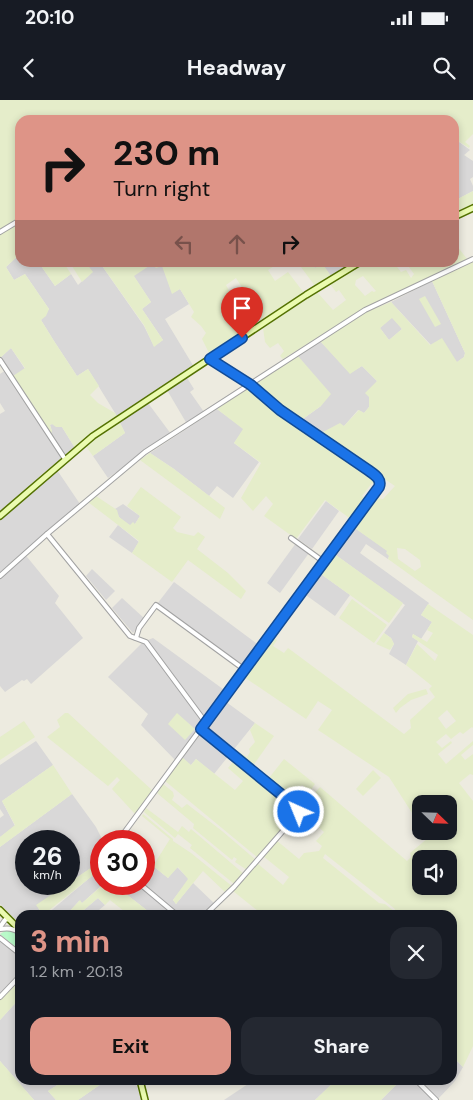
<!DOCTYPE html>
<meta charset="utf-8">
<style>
body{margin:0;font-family:"DM Sans",sans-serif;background:#242831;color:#f1f3f6;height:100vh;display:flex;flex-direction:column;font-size:19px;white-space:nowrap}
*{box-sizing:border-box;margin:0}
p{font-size:16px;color:#9ea1a6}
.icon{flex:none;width:28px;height:28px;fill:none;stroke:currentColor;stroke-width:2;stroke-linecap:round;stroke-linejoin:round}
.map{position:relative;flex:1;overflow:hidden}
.sheet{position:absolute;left:15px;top:810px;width:442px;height:175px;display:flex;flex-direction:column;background:#171b24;border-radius:15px;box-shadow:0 2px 8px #0003}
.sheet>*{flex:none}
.top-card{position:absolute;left:15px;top:15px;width:444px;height:152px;border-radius:15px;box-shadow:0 2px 8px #0003;background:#de9487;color:#111;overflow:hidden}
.needle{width:32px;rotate:113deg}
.fabs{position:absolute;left:412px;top:695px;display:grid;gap:10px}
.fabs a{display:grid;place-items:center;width:45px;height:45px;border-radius:10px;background:#171b24;box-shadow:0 2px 8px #0003;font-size:25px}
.speed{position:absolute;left:15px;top:730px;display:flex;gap:10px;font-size:25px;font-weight:700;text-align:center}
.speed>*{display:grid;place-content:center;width:65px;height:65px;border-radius:50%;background:#171b24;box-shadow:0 2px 8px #0003;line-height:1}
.speed small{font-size:12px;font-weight:400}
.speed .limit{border:8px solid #d22;background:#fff;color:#111}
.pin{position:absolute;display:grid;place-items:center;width:42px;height:42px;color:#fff;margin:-51px -21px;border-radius:50% 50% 50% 0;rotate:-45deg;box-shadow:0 0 5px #0007}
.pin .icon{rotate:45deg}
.me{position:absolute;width:55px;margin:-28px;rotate:316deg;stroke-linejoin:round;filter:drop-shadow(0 0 4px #0008)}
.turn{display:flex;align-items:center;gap:18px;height:105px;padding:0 15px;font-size:22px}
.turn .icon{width:65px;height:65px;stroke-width:2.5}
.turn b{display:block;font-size:35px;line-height:42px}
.lanes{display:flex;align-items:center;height:48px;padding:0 15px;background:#0003;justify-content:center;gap:25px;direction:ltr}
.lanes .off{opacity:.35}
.round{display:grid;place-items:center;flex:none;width:52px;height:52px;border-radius:15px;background:#242831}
.head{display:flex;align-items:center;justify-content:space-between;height:85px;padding:0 15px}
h1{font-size:30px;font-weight:700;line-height:38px;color:#de9487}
.button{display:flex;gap:10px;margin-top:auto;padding:10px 15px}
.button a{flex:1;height:58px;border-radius:15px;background:#de9487;color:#111;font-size:20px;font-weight:700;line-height:58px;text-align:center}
.button a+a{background:#242831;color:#f1f3f6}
.status{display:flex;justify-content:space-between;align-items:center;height:35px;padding:0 25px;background:#171b24;direction:ltr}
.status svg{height:14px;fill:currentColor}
header{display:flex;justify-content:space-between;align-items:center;height:65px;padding:0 15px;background:#171b24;font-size:22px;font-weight:700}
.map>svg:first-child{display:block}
.residential{fill:#d9d8d8}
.farmland{fill:#e5edca;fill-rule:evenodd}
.park{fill:#b9fac9}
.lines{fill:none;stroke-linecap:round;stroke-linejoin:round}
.street-casing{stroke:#a2a2a2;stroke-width:6}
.secondary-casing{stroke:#547202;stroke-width:8}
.street{stroke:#fff;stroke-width:4}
.secondary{stroke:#ebfbb0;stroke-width:5}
.route-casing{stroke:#114b97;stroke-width:12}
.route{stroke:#1a73e8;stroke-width:9}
</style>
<div class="status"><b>20:10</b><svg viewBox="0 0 49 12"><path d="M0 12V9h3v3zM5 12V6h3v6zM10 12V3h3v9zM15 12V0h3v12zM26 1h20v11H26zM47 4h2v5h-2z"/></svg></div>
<header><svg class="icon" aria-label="back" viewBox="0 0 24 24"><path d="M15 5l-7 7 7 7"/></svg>Headway<svg class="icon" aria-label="search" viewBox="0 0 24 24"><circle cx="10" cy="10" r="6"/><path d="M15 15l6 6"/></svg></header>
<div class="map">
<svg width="473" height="1000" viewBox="0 0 473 1000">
<rect width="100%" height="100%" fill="#edebe0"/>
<g class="residential">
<path d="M455 39 470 50 464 55 473 61V77L470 79 473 86V91L454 101V40Z"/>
<path d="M20 154V162L39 163 55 186 71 174 78 185 92 172 86 163H100L144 226 154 246 163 240 142 209 151 202 133 175 152 164 163 166 172 193 180 189 189 204 165 219 194 267 184 273 194 289 190 292 204 312 187 324 167 290 148 303 171 334 108 378 93 356 125 333 115 313 88 269 77 276 54 241 41 220 49 209 25 174 14 180 6 167Z"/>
<path d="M311 163H354L331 176 322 164 315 168Z"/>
<path d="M432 181 465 253 464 257 457 262 431 245 391 202Z"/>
<path d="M392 217 402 229 389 240 380 228Z"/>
<path d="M320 241 350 273 362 266 377 281 369 297V307L364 313 358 310 344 326 323 332 321 336 300 321 321 306 298 256Z"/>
<path d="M11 248 25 269 14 276 52 331 50 325 52 324 62 327 75 348 41 375 0 413V314L5 311 0 303V274L6 270 0 258Z"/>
<path d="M217 309 244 329 234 343 259 362 233 398 217 386 209 396 174 369 150 353Z"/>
<path d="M57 370 80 404 23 452 59 496 55 503 83 538 31 584 27 579 24 581 22 580 5 592 0 586V419Z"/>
<path d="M326 401 339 411 312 449 298 439Z"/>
<path d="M123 404 140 416 135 424 130 426 119 417 115 409Z"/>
<path d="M118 425 139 442 132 453 109 437Z"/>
<path d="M352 426 388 451 389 456 388 459 366 444 360 453 429 503 421 515 432 522 421 539 413 534 412 537 418 541 406 565 389 554 394 544 391 538 384 533 405 505 333 453Z"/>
<path d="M296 443 309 453 280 493 267 483Z"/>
<path d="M92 469 115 491 106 500 86 476Z"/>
<path d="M318 472 350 495 335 516 303 493Z"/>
<path d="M174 482 260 546 244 568 157 504Z"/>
<path d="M122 498 145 519 133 533 112 508Z"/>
<path d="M153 538 227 592 222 599 255 623 214 674 196 659 191 665 178 663 141 625 148 614 108 577 143 542Z"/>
<path d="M36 641 53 665 2 701 15 726 0 737V718L4 715 0 709V665Z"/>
<path d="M72 694 96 727 103 741H101V761L69 783V741H26V784H68L37 805 41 813 38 815H20V824L0 804V747Z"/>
<path d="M153 766 168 778 177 767 189 779 173 800 176 804 193 783 217 806 210 815H153L121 790 128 784H136L139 786 141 784H144V779Z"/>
<path d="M93 775 102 785 82 803 79 801 66 815H46Z"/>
<path d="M98 798 105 805 93 815H78Z"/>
<path d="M0 841 20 857V881L18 880 0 898Z"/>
<path d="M20 898V980H65L48 991 56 1000H34L0 961V920Z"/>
<path d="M453 957 463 967 455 981 438 999 439 1000H381L401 980H419L422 982 423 980H452Z"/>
<path d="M107 980H135L141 1000H78Z"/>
<path d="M254 980H336L315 1000H224Z"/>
</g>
<g class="farmland">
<path d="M0 0H473V34L465 42 470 46 469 48 455 39 454 40V20H20V154L6 167 14 180 25 174 49 209 46 216 41 220 54 241 77 276 88 269 99 286 90 295 98 303 115 313 117 317 75 348 62 327H56L52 324 50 325 52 331 51 334 25 295 13 276 25 268 11 248 0 258Z"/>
<path d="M473 91V106L454 114V101Z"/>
<path d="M454 142 467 159 365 208 283 259 280 256 284 251 278 243 270 248 265 242 263 228 317 192 333 210 346 200 339 190 336 192 330 184 363 163H394L401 172 406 170 411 178 414 174 406 163 454 162ZM363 176 376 191 374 192 372 191 365 196 355 185 356 180Z"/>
<path d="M473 162V520L388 459 389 456 386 453 387 451 356 429 376 398 383 399 395 386 321 336 323 332 340 323 344 326 359 310 364 313 369 307V297L365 293 377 281 362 266 350 274 320 241 366 212 391 202 430 245 442 238 457 262 464 257 465 253 432 181ZM392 218 402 229 389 240 380 228ZM397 448 405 449 420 460 421 467 415 471 398 459Z"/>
<path d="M39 163H64L71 174 55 186Z"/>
<path d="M70 163H86L93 172 82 182Z"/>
<path d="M100 163H279L268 170 275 181 288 172 304 193 263 221 236 178 226 185 231 194 226 199 234 211 239 206 241 200 248 205 257 224 210 255 202 239 206 233 201 226 191 217 194 212 180 189 172 194 162 166 156 168 152 164 134 176 151 202 142 209 163 240 154 247 144 225Z"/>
<path d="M298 163H311L315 168 322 163 331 176 315 186Z"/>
<path d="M425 196 441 224 435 227 419 199Z"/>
<path d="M298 256 331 294 321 306 300 321 253 285Z"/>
<path d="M249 287 338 350 379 382 377 385 372 383 362 396 367 400 352 420 325 400 296 439 264 416 273 404 266 396 253 411 241 398 261 363 234 343 243 329 217 309Z"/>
<path d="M119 321 125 333 93 356 85 345Z"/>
<path d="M150 353 174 369 225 408 220 419 140 360Z"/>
<path d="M141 387 181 417 173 428 177 432 194 436 198 432 205 437 197 449 228 473 246 491 241 499 188 460 172 482 132 453 139 441 88 402 96 396 117 410 119 417 130 425 133 422 135 424 140 416 127 406Z"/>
<path d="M333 453 403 503 389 523 318 472Z"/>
<path d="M352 499 387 525 374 543 339 518Z"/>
<path d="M428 504 473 535V628L472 627 463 634 460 632 451 639 446 634 436 642 442 648 451 641 452 643 438 654 446 664 473 641V645L461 655 465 660 473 654V675L470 674 459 683 473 701V946L463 967 453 957 452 815H263L233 791 257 763 283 785 289 777 263 756 276 740 299 759 304 753 319 751 322 746 316 741 324 732 301 712V708L320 687 407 761 411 757 410 753 428 738 424 731H449V704H421V727L389 677 318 630 332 610 318 601 306 619 244 577 272 537 277 540 273 546 284 553 288 548 404 634 411 628 410 620 435 597 429 589 432 586 406 565 417 544 435 561 438 555 412 537 413 534 427 542 433 533 427 530 432 522 421 515ZM447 610 456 621 446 629 438 618ZM325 754 395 809 394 811 385 804 379 803 323 758ZM421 759H449V786H421Z"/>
<path d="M384 533 391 538 394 544 390 550 376 544Z"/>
<path d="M426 589 428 594 411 600 400 608 396 613 393 608 408 594Z"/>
<path d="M65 613H68L153 691 135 714 112 689 120 680 117 677 108 686 47 637 60 627 57 620Z"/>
<path d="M177 613 195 629 185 640 168 624Z"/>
<path d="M24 621 35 637 0 660V637Z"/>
<path d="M255 623 274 636 250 670 265 683 284 659 315 684 310 691 302 685 288 702 299 711 258 758 165 681 182 657 191 665 196 659 235 690 243 681 228 668 237 657 231 652 234 649 247 657 250 652 249 649 255 642 250 630Z"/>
<path d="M53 665 72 694 0 747V737L15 725 2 701Z"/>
<path d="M373 670 381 678 363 696 356 689Z"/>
<path d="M163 684 173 692 174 696 172 700 182 708 187 704 222 731 256 760 247 770 235 762 237 759 234 757 232 760 193 728 194 724 157 693Z"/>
<path d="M146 708 178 732 182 726 189 732 191 729 244 774 236 784 233 783 190 748 192 745 178 734 175 738 144 712Z"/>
<path d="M143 714 173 739V741L191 753 233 787 226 793 203 771 176 804 173 800 188 779 178 767 168 778 153 766 170 739 142 716Z"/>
<path d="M101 761V769L43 815H38L41 812 36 805Z"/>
<path d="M104 784H128L121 790 153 815H129L110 800 105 805 98 798 78 815H66L80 800 82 803Z"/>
<path d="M18 879 20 881V898L0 920V898Z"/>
<path d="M0 961 34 1000H0Z"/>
<path d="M65 980H107L78 1000H56L48 991Z"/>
<path d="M336 980H401L381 1000H315Z"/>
</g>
<path class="park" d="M5 831H13L20 836V851L0 834Z"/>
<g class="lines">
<g class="street-casing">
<g id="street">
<path d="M0 132 20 120"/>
<path d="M0 260 65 359"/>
<path d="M47 434 130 536 146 542 206 623"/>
<path d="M291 438 324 462"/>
<path d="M0 476 47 434 145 352 365 210 473 159"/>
<path d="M136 538 139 528 156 505 245 570"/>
<path d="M201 629 299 710 296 716 234 787 205 815"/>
<path d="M118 741 379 387C382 379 375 375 368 370L280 310 251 285 210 259"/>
<path d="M140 784 177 815"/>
<path d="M0 827 5 820 8 819"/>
<path d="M0 829C8 828 13 828 20 833"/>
<path d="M0 838 20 854"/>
<path d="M0 897 20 876"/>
<path d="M416 980 436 1000"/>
</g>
</g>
<g class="secondary-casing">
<g id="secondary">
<path d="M454 117 473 108"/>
<path d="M0 416 93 336 306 195 360 162"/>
<path d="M0 810 20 830"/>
<path d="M140 980 145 1000"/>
</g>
</g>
<use href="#street" class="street"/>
<use href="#secondary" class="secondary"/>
</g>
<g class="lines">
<g class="route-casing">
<path id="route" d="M242 238 210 259 251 285 280 310 368 370C375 375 382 379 379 387L201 629 298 708 299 712"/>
</g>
<use href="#route" class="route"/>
</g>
</svg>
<div class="fabs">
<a><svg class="needle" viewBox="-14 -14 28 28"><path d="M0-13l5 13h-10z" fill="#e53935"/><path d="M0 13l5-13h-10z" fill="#9ea1a6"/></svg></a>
<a><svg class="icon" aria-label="sound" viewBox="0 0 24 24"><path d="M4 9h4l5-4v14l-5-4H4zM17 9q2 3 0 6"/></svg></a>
</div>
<div class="speed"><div>26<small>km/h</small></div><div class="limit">30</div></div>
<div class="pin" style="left:242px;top:238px;background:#d93025"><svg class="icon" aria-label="arrive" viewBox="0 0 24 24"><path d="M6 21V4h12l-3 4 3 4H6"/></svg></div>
<svg class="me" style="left:299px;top:712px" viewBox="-20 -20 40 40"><circle r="17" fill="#1a73e8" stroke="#fff" stroke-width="3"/><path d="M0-11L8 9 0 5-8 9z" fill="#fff"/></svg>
<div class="top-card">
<div class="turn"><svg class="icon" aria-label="right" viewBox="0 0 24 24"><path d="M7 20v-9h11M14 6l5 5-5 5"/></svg><div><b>230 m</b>Turn right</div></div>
<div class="lanes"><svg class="icon off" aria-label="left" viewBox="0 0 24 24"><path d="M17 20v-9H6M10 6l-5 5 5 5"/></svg><svg class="icon off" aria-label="ahead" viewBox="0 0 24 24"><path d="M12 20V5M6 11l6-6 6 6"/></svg><svg class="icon" aria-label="right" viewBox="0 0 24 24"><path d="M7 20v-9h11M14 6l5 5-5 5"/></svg></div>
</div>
<section class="sheet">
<div class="head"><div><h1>3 min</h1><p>1.2 km · 20:13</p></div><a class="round"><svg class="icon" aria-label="close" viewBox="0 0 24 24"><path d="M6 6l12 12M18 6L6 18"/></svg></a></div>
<div class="button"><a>Exit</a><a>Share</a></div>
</section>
</div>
